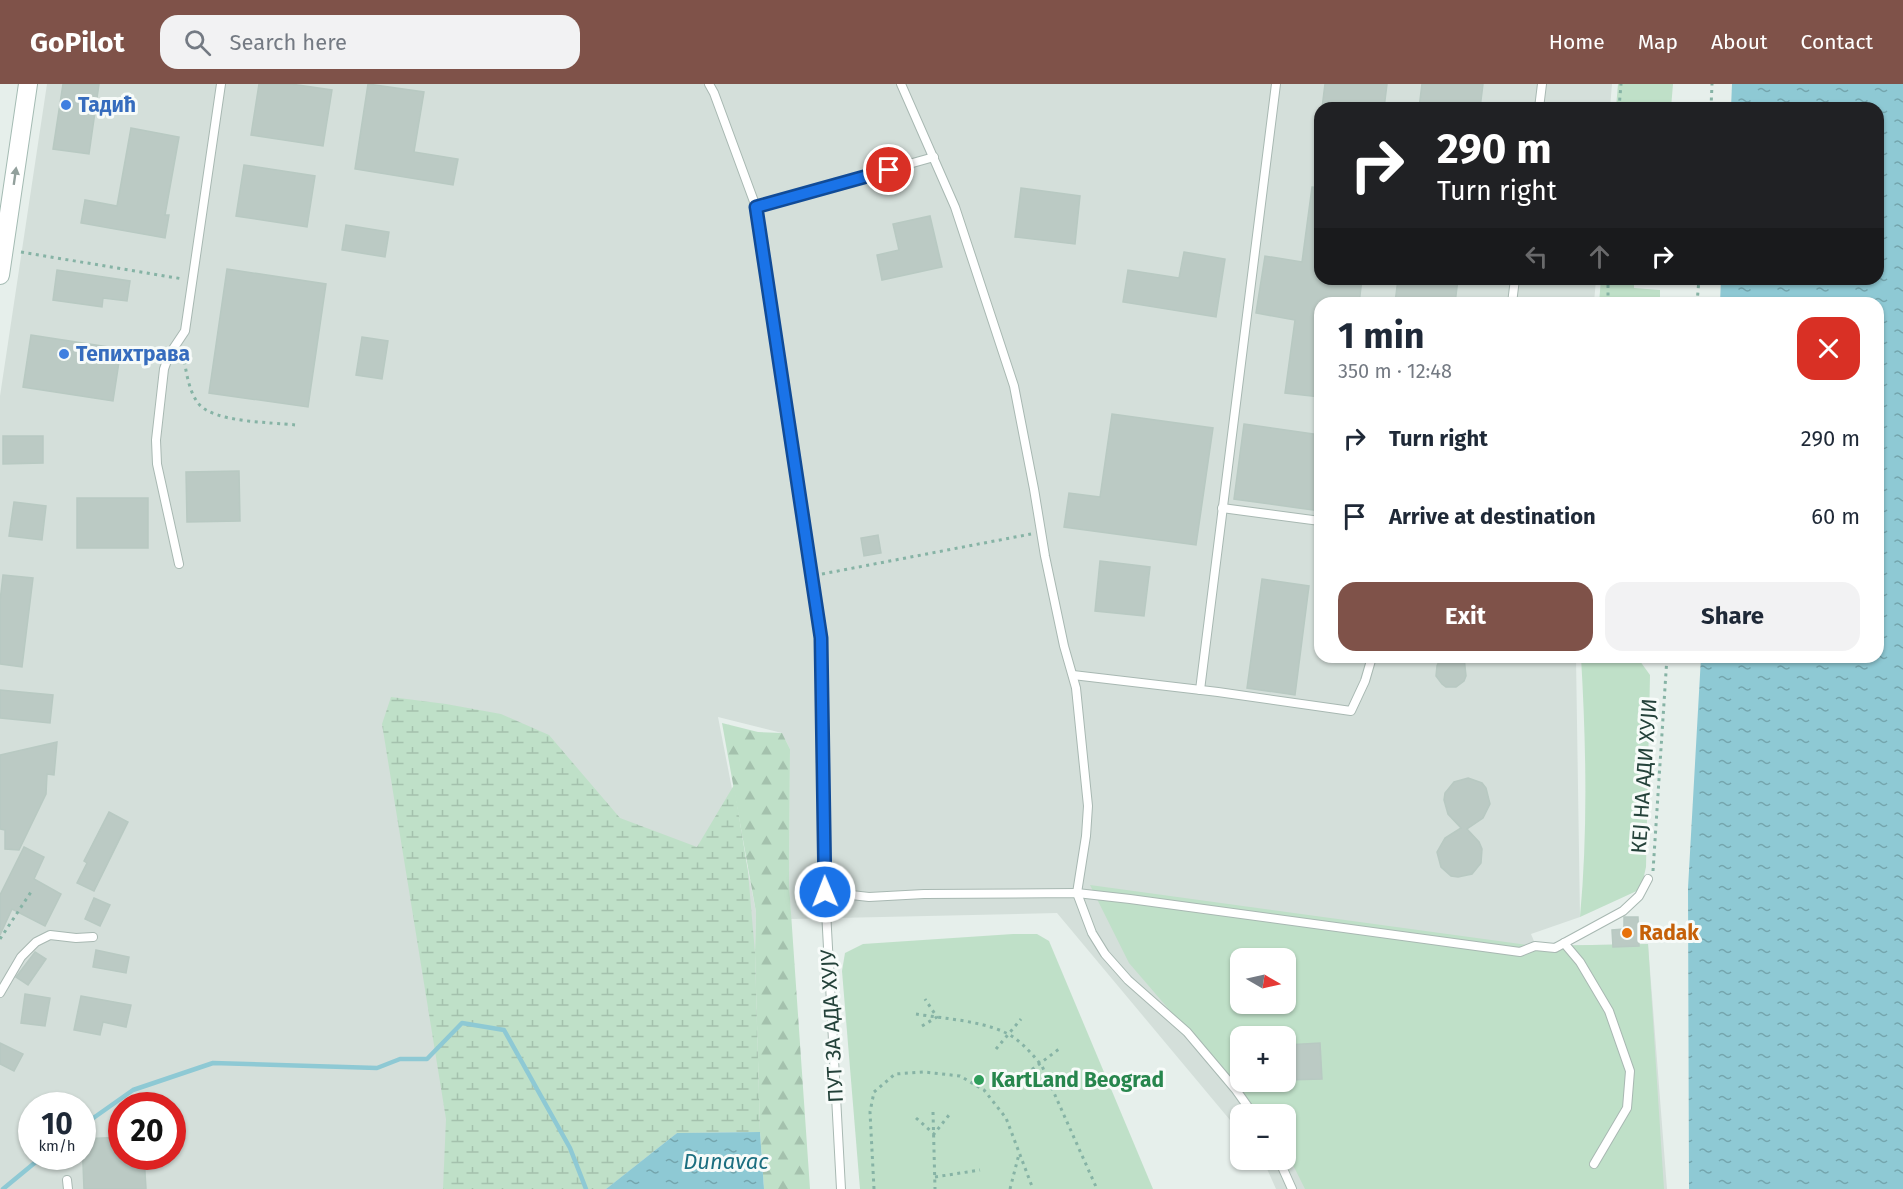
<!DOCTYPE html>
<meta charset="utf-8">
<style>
body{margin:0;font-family:"Fira Sans",sans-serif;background:#f2f2f3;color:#1f2937;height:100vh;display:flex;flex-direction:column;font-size:22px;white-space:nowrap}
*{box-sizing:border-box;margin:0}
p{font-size:20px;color:#747a83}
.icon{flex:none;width:33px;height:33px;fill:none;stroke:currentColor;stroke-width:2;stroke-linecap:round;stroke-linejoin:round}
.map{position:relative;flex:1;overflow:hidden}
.details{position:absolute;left:1314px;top:213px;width:570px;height:366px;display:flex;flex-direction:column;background:#fff;border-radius:18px;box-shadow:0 2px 4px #0004}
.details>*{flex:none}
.hud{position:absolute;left:1314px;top:18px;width:570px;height:183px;border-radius:18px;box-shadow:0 2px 4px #0004;background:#202124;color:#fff;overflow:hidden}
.needle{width:39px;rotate:99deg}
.controls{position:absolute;left:1230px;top:864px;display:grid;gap:12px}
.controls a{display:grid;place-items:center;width:66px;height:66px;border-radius:12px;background:#fff;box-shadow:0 2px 4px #0004;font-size:30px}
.speed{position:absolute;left:18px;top:1008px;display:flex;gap:12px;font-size:30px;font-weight:700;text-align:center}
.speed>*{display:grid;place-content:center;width:78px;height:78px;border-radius:50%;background:#fff;box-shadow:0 2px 4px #0004;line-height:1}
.speed small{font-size:15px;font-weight:400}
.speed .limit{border:9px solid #d22;background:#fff;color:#111}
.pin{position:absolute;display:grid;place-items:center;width:51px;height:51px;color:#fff;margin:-26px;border:3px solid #fff;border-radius:50%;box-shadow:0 2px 6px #0007}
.me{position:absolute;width:66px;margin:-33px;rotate:359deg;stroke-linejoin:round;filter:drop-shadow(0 0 4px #0008)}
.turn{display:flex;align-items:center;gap:21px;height:126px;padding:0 24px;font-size:27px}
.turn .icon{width:78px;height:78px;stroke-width:2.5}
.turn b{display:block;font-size:42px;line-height:51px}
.lanes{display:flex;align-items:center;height:57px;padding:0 24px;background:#0003;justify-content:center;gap:30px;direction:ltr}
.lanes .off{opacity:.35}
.round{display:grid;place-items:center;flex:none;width:63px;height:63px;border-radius:18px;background:#f2f2f3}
.overview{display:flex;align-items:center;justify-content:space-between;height:102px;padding:0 24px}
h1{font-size:36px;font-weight:700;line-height:45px}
.primary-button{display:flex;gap:12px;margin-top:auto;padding:12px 24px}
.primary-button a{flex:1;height:69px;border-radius:18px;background:#7f5249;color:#fff;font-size:24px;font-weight:700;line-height:69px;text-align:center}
.primary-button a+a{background:#f2f2f3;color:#1f2937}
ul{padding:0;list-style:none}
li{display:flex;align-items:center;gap:18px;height:78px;padding:0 24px}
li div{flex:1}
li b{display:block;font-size:22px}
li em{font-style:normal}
header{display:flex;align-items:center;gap:36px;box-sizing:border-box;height:84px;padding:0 30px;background:#7f5249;color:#fff}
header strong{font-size:28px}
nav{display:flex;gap:33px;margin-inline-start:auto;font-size:21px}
.search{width:420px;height:54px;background:#f2f2f3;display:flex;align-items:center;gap:15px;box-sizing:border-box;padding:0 21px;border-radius:18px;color:#747a83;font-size:22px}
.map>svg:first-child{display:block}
.built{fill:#d4dfda;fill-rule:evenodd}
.grass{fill:#bfe0c8;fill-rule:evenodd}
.forest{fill:url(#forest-firs)}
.wetland{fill:url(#wetland-marsh)}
.water{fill:url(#water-ripples)}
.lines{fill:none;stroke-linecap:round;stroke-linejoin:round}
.stream{stroke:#8ec9d4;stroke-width:4.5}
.building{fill:#bbcac4;stroke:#b8c9c2;stroke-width:1.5}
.lane-casing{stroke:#a8b8b2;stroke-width:10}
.secondary-casing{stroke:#a4bbb3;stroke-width:20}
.path{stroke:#86b3a5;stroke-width:3;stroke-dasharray:3 4.5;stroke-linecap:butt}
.lane{stroke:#fff;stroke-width:8}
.secondary{stroke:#fff;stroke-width:18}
.oneway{fill:#92a09c}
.route-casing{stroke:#114b97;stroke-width:15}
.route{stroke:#1a73e8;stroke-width:10}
.shop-dot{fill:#3f7fe0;stroke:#f7fbf9;stroke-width:2}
.food-dot{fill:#e8710a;stroke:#f7fbf9;stroke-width:2}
.leisure-dot{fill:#2e9e5b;stroke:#f7fbf9;stroke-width:2}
.labels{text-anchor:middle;stroke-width:6;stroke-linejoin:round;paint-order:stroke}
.shop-label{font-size:21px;font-weight:bold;fill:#366cbe;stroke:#f7fbf9;text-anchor:start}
.street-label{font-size:21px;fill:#24423a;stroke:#f7fbf9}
.food-label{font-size:21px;font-weight:bold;fill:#c56008;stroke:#f7fbf9;text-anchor:start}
.leisure-label{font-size:21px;font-weight:bold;fill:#27864d;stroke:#f7fbf9;text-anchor:start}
.water-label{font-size:22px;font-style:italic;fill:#1c6f80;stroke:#f7fbf9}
</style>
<header>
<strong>GoPilot</strong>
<div class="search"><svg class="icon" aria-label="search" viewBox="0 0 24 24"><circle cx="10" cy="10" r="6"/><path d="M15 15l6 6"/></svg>Search here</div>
<nav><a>Home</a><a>Map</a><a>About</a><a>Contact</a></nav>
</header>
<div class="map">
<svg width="1903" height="1105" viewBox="0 0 1903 1105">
<defs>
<pattern id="forest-firs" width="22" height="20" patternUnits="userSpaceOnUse" patternTransform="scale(1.5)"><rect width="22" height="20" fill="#bfe0c8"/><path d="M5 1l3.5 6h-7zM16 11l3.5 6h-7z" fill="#a4c1ad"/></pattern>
<pattern id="wetland-marsh" width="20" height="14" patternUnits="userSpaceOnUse" patternTransform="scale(1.5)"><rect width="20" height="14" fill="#bfe0c8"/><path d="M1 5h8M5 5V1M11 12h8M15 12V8" fill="none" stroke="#a4c1ad"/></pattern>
<pattern id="water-ripples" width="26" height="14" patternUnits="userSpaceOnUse" patternTransform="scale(1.5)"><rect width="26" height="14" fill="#8ec9d4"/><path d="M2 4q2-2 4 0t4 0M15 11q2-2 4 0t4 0" fill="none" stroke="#74a5ad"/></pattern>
</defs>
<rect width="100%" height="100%" fill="#e6efeb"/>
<path class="built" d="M47 0H1612L1610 24H1320V195H1596L1594 219H1320V573H1576L1580 833 1531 850 1536 862 1648 860 1667 1105H1276L1263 1076H1286V1030H1240V1048L1057 829 791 835 789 800 790 665 782 649 718 633 756 828 755 869 760 1048 677 1049 606 1105H0V312ZM1240 874H1286V920H1240ZM1240 952H1286V998H1240ZM32 1022H82V1072H32ZM122 1022H172V1072H122Z"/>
<g class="grass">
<path d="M1618 0H1673L1671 24H1616Z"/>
<path d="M1601 195H1634V204L1660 206V219H1599Z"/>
<path d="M1581 573H1637L1650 591 1646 783 1641 805 1580 833C1588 747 1586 659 1581 573Z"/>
<path d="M1090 801 1535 862 1648 860 1664 1105H1305L1286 1067V1030H1259L1129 879ZM1240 874H1286V920H1240ZM1240 952H1286V998H1240Z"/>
<path d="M1013 850H1037L1049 857 1153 1105H860L842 887 845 869 863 860Z"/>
</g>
<path class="forest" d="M722 639 758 648 782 649 790 665 789 800 810 1105H764L760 1048 755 869 756 828Z"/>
<path class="wetland" d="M391 613 446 620 501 630 549 651 620 734 697 763 734 701 748 788 755 869 760 1048 677 1049 606 1105H443L446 1035 382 640Z"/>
<g class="water">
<path d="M1732 0H1903V1105H1689L1688 804 1701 573H1878V219H1720L1721 195H1878V24H1731Z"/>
<path d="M760 1048 764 1105H606L677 1049Z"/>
</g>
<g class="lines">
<g class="stream">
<path d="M82 1042 133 1006 213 979 377 984 400 975H427L462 939 504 946 570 1064 586 1105"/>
<path d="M3 1105 43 1072"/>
</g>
</g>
<g class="building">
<path d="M63 0H99L89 70 53 65Z"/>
<path d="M259 0H291L332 6 323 62 251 51Z"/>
<path d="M368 0 424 8 414 68 458 75 453 101 355 85Z"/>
<path d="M1325 0H1387L1384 24H1322Z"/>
<path d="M1422 0H1483L1480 24H1419Z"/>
<path d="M131 44 179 53 165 131H169L165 154 81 139 85 116 117 122Z"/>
<path d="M244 81 315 92 307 143 236 132Z"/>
<path d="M1312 103 1320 104V195H1362L1359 219H1320V313L1285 309 1295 236 1256 229 1265 172 1302 178Z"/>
<path d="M1021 104 1080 112 1075 160 1015 153Z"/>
<path d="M930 132 942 183 882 196 877 171 899 166 893 140Z"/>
<path d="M346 141 389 148 385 173 342 166Z"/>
<path d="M1184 168 1225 175 1216 233 1123 218 1128 186 1179 194Z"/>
<path d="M227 185 326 200 308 323 209 309Z"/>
<path d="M57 186 130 197 127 217 103 214 102 223 53 216Z"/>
<path d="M1398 195H1458L1455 219H1395Z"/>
<path d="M31 251 121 265 113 317 23 303Z"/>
<path d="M362 253 388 257 382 295 356 291Z"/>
<path d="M1112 330 1213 344 1196 461 1064 443 1069 409 1100 413Z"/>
<path d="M1244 340 1320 351V427L1234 415Z"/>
<path d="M3 352H43V379L3 380Z"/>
<path d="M239 387 240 437 187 438 186 388Z"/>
<rect x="77" y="414" width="71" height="50"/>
<path d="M14 418 46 422 42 456 9 452Z"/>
<path d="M878 451 881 469 864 472 861 454Z"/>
<path d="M1100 477 1150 483 1144 532 1095 527Z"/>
<path d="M3 491 33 494 22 583 0 580V517Z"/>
<path d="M1262 495 1309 502 1295 611 1247 604Z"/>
<path d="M1447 573H1464L1466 592 1464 597 1456 603H1446L1442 600 1436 592 1437 582 1439 577Z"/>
<path d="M0 606 53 611 50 639 0 634Z"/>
<path d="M57 658 54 691 47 690 46 710 19 766 5 765V746L0 745V671Z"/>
<path d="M1468 694 1482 699 1486 704 1490 720 1483 734 1467 745 1479 758 1482 765 1481 779 1472 790 1458 793 1451 792 1441 783 1437 768 1445 754 1461 744 1448 730 1444 716 1445 709 1454 698Z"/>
<path d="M109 728 128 738 94 807 77 799 87 779 84 777Z"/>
<path d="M24 763 44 773 34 795 61 810 45 842 12 825 0 851V811Z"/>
<path d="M94 814 110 821 100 842 85 835Z"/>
<path d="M1638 833 1639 862 1613 863 1612 846 1624 845V833Z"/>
<path d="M96 866 129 873 126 889 93 883Z"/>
<path d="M35 868 46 875 28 901 16 893Z"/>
<path d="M25 910 50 914 45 942 21 939Z"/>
<path d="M81 912 131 921 126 943 103 938 100 951 74 946Z"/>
<path d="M0 959 23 970 14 987 0 980Z"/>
<path d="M1320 959 1322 995 1286 996V961Z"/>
<path d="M122 1053V1072H144L146 1105H84L82 1055Z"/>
</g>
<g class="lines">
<g class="lane-casing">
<g id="lane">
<path d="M709 0 714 9 756 123 821 554 825 808 841 1105"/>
<path d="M901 0 955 123 1014 302 1034 405 1045 472 1064 562 1076 604 1088 722 1086 752 1077 809 1092 849 1105 870 1128 896 1187 948 1236 1006 1253 1030"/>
<path d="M1539 24 1542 0"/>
<path d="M756 123 934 73"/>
<path d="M1512 219 1515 195"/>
<path d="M1222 424 1320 437"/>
<path d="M179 480 157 380 156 356 164 285 169 271 185 247 221 0"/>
<path d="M1073 591 1218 608 1351 627 1365 597 1372 573"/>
<path d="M1200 606 1276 0"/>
<path d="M825 808 869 813 924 810 1077 809 1130 815 1520 868 1535 862 1555 864 1623 827 1639 812 1648 795"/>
<path d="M1564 859 1580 878 1609 927 1630 987 1627 1024 1594 1080"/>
<path d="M0 909 21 873 36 858 50 851 76 854 93 853"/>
<path d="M1279 1076 1292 1105"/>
<path d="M67 1096 68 1105"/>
</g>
</g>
<g class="secondary-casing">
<path id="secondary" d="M0 191 28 0"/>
</g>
<g class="path">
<path d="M1619 24 1621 0"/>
<path d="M1711 24 1712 0"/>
<path d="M21 168 183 195"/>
<path d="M1608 219V195"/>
<path d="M1697 219 1699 195"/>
<path d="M183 270C186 285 188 306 198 319 213 339 271 338 296 341"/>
<path d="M822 490 1031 450"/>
<path d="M1653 787 1667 573"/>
<path d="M0 855 31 808"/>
<path d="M916 930C945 935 992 937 1016 955 1026 963 1034 972 1042 982L1097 1105"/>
<path d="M922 942 937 933 925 915"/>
<path d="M996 965 1021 935"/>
<path d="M1026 990 1059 965"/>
<path d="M933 1028 935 1105"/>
<path d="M916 1034 934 1050 949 1031"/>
<path d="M935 1093 980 1086"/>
<path d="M874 1105 870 1028 874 1008 895 990 924 988 960 992 984 1006 1006 1034 1033 1105"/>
<path d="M1010 1105 1019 1070"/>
</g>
<use href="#lane" class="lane"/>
<use href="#secondary" class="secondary"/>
</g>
<defs><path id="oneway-solid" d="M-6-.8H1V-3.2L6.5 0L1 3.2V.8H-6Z" transform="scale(1.5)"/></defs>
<use class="oneway" href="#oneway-solid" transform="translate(15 92) rotate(-82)"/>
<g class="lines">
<g class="route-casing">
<path id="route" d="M825 808 821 554 756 123 889 86"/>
</g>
<use href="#route" class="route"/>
</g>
<g class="shop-dot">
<circle cx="66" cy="21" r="6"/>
<circle cx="64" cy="270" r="6"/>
</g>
<circle class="food-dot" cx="1627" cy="849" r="6"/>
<circle class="leisure-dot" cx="979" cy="996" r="6"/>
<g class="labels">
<g class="shop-label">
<text x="78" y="28">Тадић</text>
<text x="76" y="277">Тепихтрава</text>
</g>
<g class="street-label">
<text transform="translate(1644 692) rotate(-86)" y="7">КЕЈ НА АДИ ХУЈИ</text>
<text transform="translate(832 942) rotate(-93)" y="7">ПУТ ЗА АДА ХУЈУ</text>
</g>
<g class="food-label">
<text x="1639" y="856">Radak</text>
</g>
<g class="leisure-label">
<text x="991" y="1003">KartLand Beograd</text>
</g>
<g class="water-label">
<text x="726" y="1085">Dunavac</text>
</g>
</g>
</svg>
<div class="controls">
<a><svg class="needle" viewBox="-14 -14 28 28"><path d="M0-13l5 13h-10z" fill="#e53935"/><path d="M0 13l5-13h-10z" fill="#747a83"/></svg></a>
<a>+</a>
<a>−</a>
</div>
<div class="speed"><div>10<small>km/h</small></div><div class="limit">20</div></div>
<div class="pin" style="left:889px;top:86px;background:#d93025"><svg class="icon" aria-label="arrive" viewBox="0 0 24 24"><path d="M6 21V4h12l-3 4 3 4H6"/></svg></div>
<svg class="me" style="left:825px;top:808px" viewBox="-20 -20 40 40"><circle r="17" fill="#1a73e8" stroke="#fff" stroke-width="3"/><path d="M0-11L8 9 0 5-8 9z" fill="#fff"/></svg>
<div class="hud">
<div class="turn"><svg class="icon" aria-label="right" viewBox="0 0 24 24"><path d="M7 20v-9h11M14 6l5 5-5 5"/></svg><div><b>290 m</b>Turn right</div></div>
<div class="lanes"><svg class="icon off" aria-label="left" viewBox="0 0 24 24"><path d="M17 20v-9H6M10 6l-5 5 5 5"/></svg><svg class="icon off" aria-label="ahead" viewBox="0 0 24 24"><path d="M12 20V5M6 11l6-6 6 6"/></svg><svg class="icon" aria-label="right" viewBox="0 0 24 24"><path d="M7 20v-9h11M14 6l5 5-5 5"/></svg></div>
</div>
<section class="details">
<div class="overview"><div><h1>1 min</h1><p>350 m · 12:48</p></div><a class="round" style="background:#d93025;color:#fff"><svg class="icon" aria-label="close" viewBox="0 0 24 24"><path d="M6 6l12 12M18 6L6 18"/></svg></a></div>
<ul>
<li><svg class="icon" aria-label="right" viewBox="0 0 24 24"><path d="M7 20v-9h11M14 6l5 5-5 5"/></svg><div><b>Turn right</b></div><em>290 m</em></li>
<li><svg class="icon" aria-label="arrive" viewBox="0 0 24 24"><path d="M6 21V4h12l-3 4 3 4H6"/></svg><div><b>Arrive at destination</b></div><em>60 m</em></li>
</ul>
<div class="primary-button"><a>Exit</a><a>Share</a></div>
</section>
</div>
